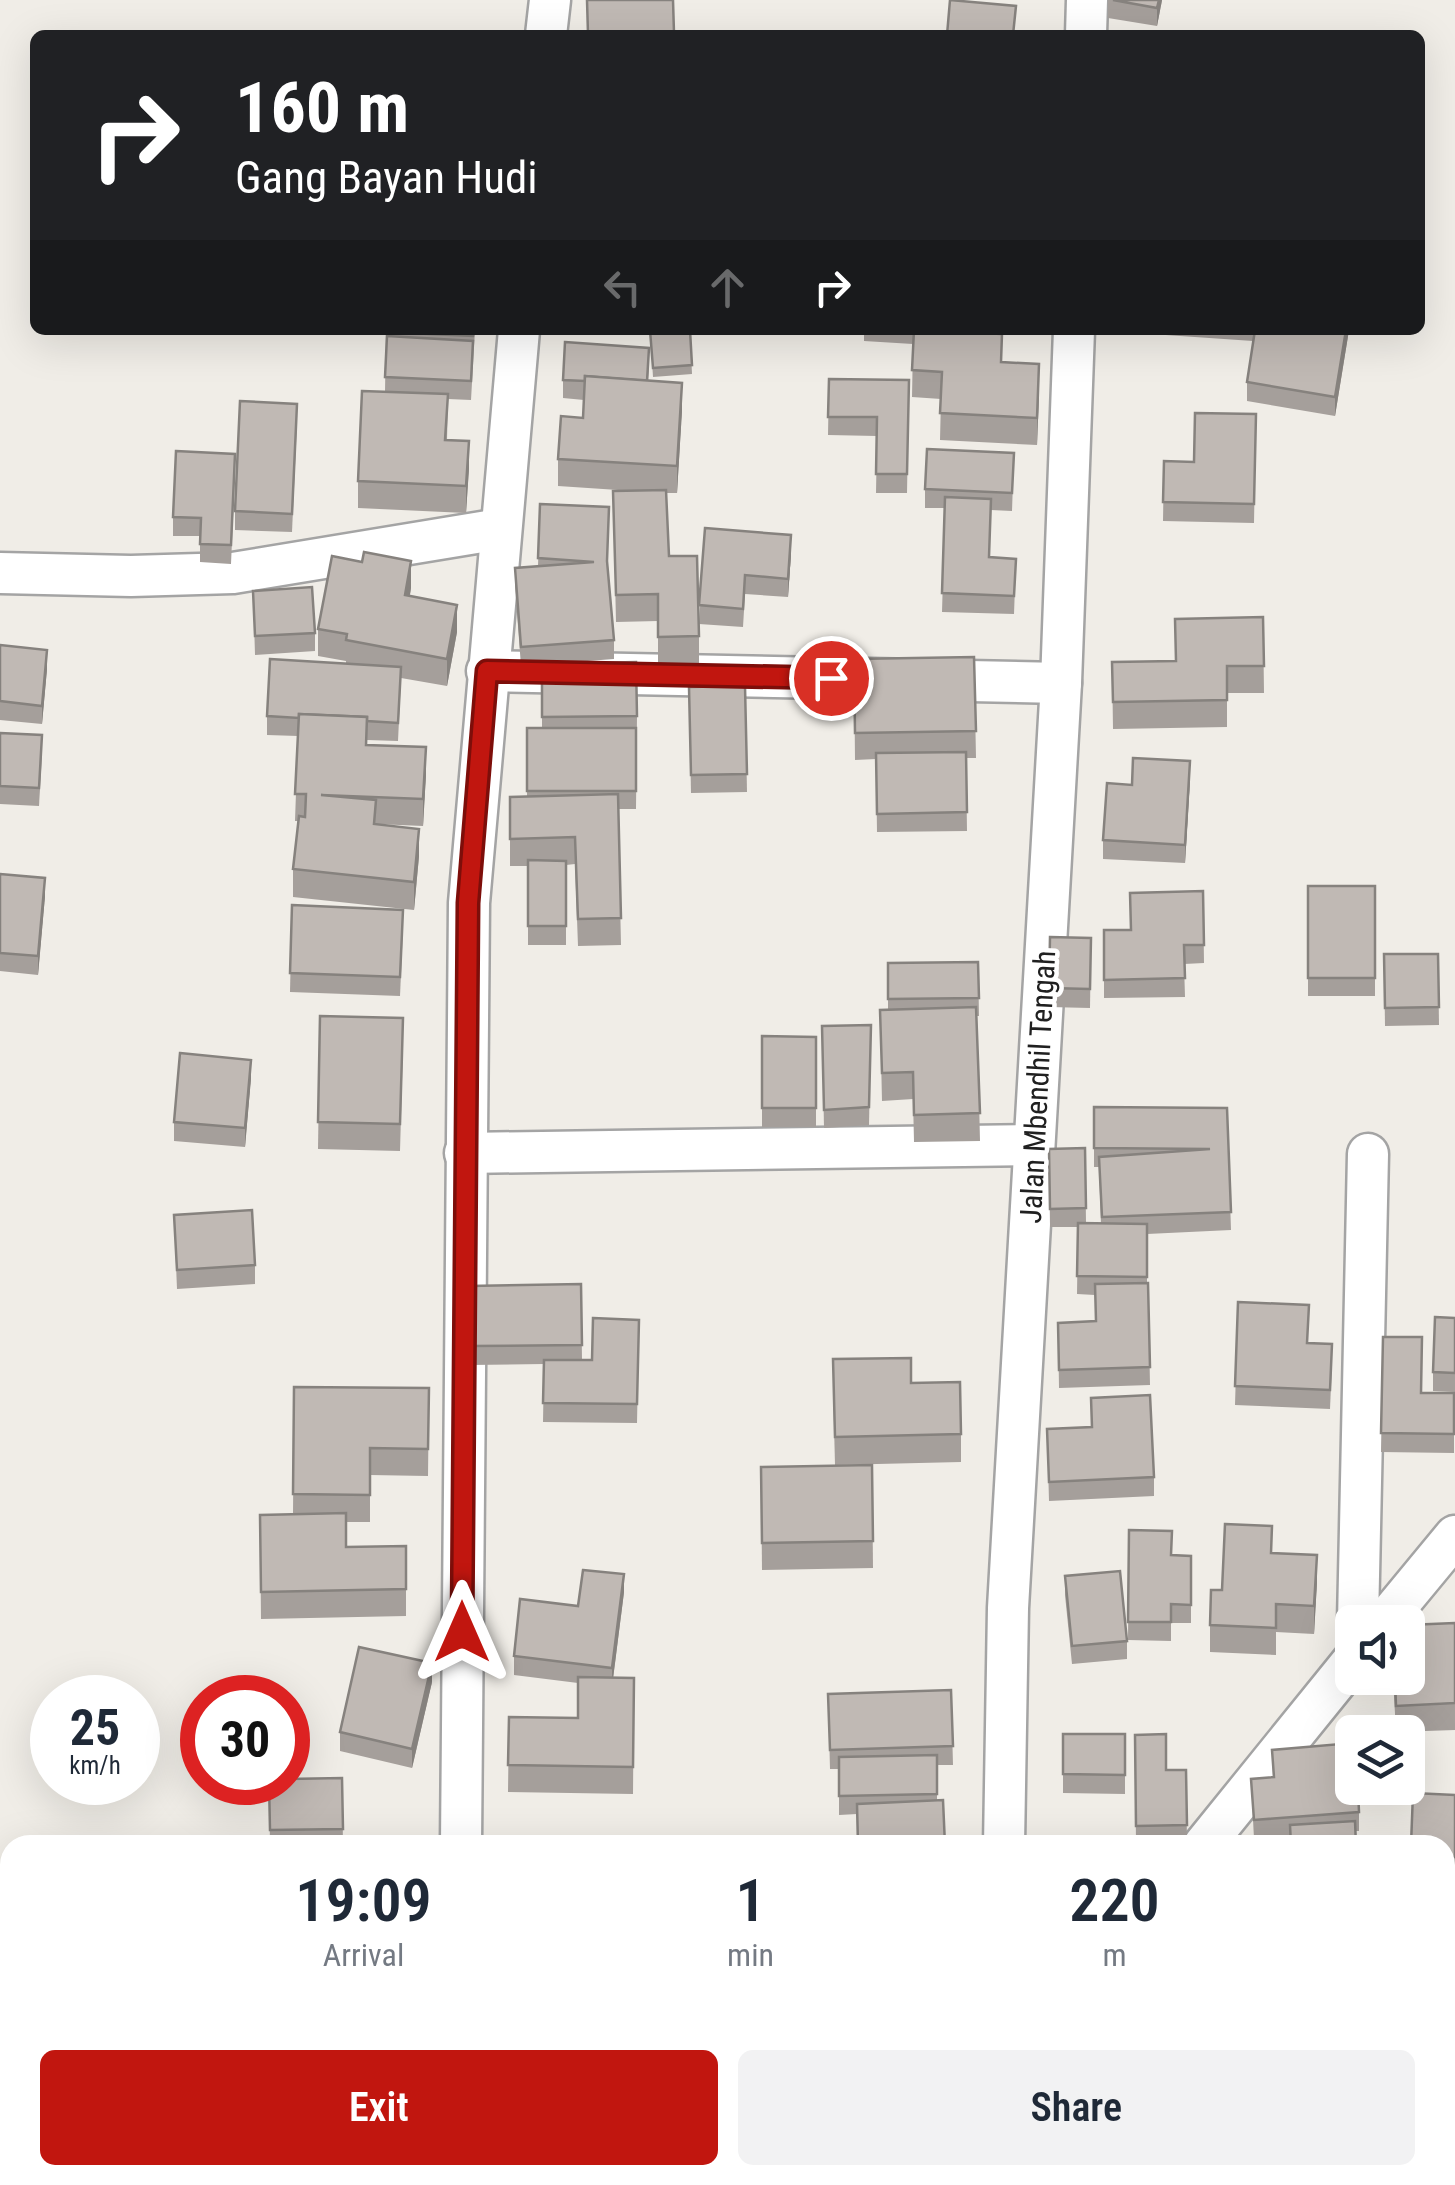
<!DOCTYPE html>
<style>
body{margin:0;font-family:"Roboto Condensed",sans-serif;background:#f2f2f3;color:#1f2937;height:100vh;display:flex;flex-direction:column;font-size:38px;white-space:nowrap}
*{box-sizing:border-box;margin:0}
p{font-size:32px;color:#747a83}
.icon{flex:none;width:55px;height:55px;fill:none;stroke:currentColor;stroke-width:2;stroke-linecap:round;stroke-linejoin:round}
.map{position:relative;flex:1;overflow:hidden}
.panel{position:absolute;left:0px;top:1835px;width:1455px;height:350px;display:flex;flex-direction:column;background:#fff;border-radius:30px 30px 0 0;box-shadow:0 10px 40px #0002}
.panel>*{flex:none}
.guide{position:absolute;left:30px;top:30px;width:1395px;height:305px;border-radius:15px;box-shadow:0 10px 40px #0002;background:#202124;color:#fff;overflow:hidden}
.controls{position:absolute;left:1335px;top:1605px;display:grid;gap:20px}
.controls a{display:grid;place-items:center;width:90px;height:90px;border-radius:15px;background:#fff;box-shadow:0 10px 40px #0002;font-size:50px}
.speed{position:absolute;left:30px;top:1675px;display:flex;gap:20px;font-size:50px;font-weight:700;text-align:center}
.speed>*{display:grid;place-content:center;width:130px;height:130px;border-radius:50%;background:#fff;box-shadow:0 10px 40px #0002;line-height:1}
.speed small{font-size:25px;font-weight:400}
.speed .limit{border:15px solid #d22;background:#fff;color:#111}
.pin{position:absolute;display:grid;place-items:center;width:85px;height:85px;color:#fff;margin:-42px;border:5px solid #fff;border-radius:50%;box-shadow:0 2px 10px #0007}
.me{position:absolute;width:110px;margin:-55px;rotate:0deg;stroke-linejoin:round;filter:drop-shadow(0 0 8px #0008)}
.turn{display:flex;align-items:center;gap:35px;height:210px;padding:0 40px;font-size:45px}
.turn .icon{width:130px;height:130px;stroke-width:2.5}
.turn b{display:block;font-size:70px;line-height:85px}
.lanes{display:flex;align-items:center;height:95px;padding:0 40px;background:#0003;justify-content:center;gap:50px;direction:ltr}
.lanes .off{opacity:.35}
.eta{display:flex;justify-content:space-evenly;align-items:center;height:170px;text-align:center}
.eta b{font-size:60px;font-weight:600;line-height:70px}
.button{display:flex;gap:20px;margin-top:auto;padding:20px 40px}
.button a{flex:1;height:115px;border-radius:15px;background:#c1160f;color:#fff;font-size:40px;font-weight:600;line-height:115px;text-align:center}
.button a+a{background:#f2f2f3;color:#1f2937}
.map>svg:first-child{display:block}
.lines{fill:none;stroke-linecap:round;stroke-linejoin:round}
.minor-casing{stroke:#a4a4a4;stroke-width:45}
.minor{stroke:#fff;stroke-width:40}
.wall{fill:#a59f9b}
.shaded-wall{fill:#86827e}
.building{fill:#c0b9b4;stroke:#86827e;stroke-width:2.5}
.route-casing{stroke:#7d0e0a;stroke-width:25}
.route{stroke:#c1160f;stroke-width:18}
.labels{text-anchor:middle;stroke-width:9;stroke-linejoin:round;paint-order:stroke}
.street-label{font-size:30px;fill:#202020;stroke:#fff}
</style>
<div class="map">
<svg width="1455" height="2185" viewBox="0 0 1455 2185">
<rect width="100%" height="100%" fill="#f0ede7"/>
<g class="lines">
<g class="minor-casing">
<g id="minor">
<path d="M546 35 550 0"/>
<path d="M1086 35 1087 0"/>
<path d="M0 573 131 576 233 573 500 529"/>
<path d="M487 671 1061 683"/>
<path d="M465 1153 1034 1145"/>
<path d="M1358 1622 1368 1154"/>
<path d="M1384 1622 1455 1536"/>
<path d="M461 1845 469 903 519 330"/>
<path d="M1004 1845 1008 1608 1061 683 1074 330"/>
<path d="M1204 1845 1352 1662"/>
<path d="M1029 2175 1032 2185"/>
<path d="M460 2185V2175"/>
<path d="M928 2185 936 2175"/>
</g>
</g>
<use href="#minor" class="minor"/>
</g>
<g class="wall">
<path d="M587 0H673L674 35H588Z"/>
<path d="M1108 0H1162L1157 26 1108 18Z"/>
<path d="M386 330H475L471 400 448 399 447 440 469 468 466 513 358 508V481L385 392Z"/>
<path d="M650 330H690L692 374 653 377Z"/>
<path d="M864 330H997L1002 362 1039 391 1037 445 940 440 941 399 912 397 913 344 864 341Z"/>
<path d="M1151 330H1270L1282 333 1349 330 1335 416 1247 401V382L1253 341 1151 334Z"/>
<path d="M649 367 648 381 682 410 677 493H666L669 556 699 636V663L658 664V621L616 622 613 491H633L558 486V459L583 418 584 400 563 398V380Z"/>
<path d="M829 379 909 380 907 493H876L877 436 828 435Z"/>
<path d="M1256 414 1254 523 1163 521 1164 461 1194 462Z"/>
<path d="M297 423 292 532 235 530V511Z"/>
<path d="M1014 453 1012 511 991 510 989 557 1016 559 1014 614 942 612 945 508H925V489Z"/>
<path d="M235 472 231 564 200 562V536H173V517Z"/>
<path d="M540 504 608 566 614 640V659L548 664 637 716 636 809H618L621 945 578 946 575 864 566 865V945H528V866H510V797L527 796V728H542V664L521 666 515 586V568L538 566Z"/>
<path d="M705 528 791 554 788 597 745 594 743 627 699 624Z"/>
<path d="M411 588 410 595 457 632 447 686 401 678 398 741 367 740V745L426 774 423 826 376 824 419 856 414 910 293 897V869L299 821H295L298 736 267 735V716L346 664V661L318 656V629Z"/>
<path d="M253 591 315 633V651L255 655Z"/>
<path d="M1263 617 1264 693H1227V727L1113 729 1112 662 1175 661Z"/>
<path d="M0 645 47 669 42 724 0 720Z"/>
<path d="M974 657 976 758H966L967 831 877 832 876 759 855 760 854 659Z"/>
<path d="M745 686 747 792 691 793 689 687Z"/>
<path d="M0 733 42 754 39 806 0 804Z"/>
<path d="M1190 779 1185 863 1103 859V840L1132 785Z"/>
<path d="M0 874 45 896 38 975 0 971Z"/>
<rect x="1308" y="886" width="67" height="110"/>
<path d="M1203 891 1204 963 1184 964 1185 997 1104 998V930H1131Z"/>
<path d="M292 905 403 928 400 996 290 992Z"/>
<path d="M1050 937 1091 938 1090 1008 1049 1007Z"/>
<path d="M1384 954H1438L1439 1025 1385 1026Z"/>
<path d="M978 962 979 1016H977L980 1141 914 1142 913 1099 882 1101 880 1010H888V963Z"/>
<path d="M320 1016 403 1045 400 1151 318 1149Z"/>
<path d="M871 1025 869 1125 824 1128 822 1026Z"/>
<path d="M762 1036 816 1037V1127H762Z"/>
<path d="M251 1078 245 1147 174 1141V1122Z"/>
<path d="M1094 1107 1227 1108 1231 1230 1147 1234V1283H1148L1150 1385 1059 1388 1058 1323 1096 1321 1095 1295 1077 1294 1078 1227H1050L1049 1149 1085 1148 1086 1223 1101 1224 1099 1167H1094Z"/>
<path d="M174 1215 255 1265V1284L177 1289Z"/>
<path d="M581 1284 582 1360H592L639 1320 637 1423 543 1422 544 1364 470 1365 469 1286Z"/>
<path d="M1238 1302 1332 1363 1330 1409 1235 1405Z"/>
<path d="M1455 1318V1392L1433 1391V1372Z"/>
<path d="M1383 1337 1422 1393H1454V1453L1381 1452Z"/>
<path d="M911 1383 961 1434V1462L835 1465 833 1386Z"/>
<path d="M294 1387 429 1388 428 1476 370 1475V1522H346V1547L406 1546V1616L261 1619 260 1515 293 1514Z"/>
<path d="M1091 1398 1154 1477V1496L1049 1501 1047 1429 1091 1427Z"/>
<path d="M872 1465 873 1568 762 1570 761 1467Z"/>
<path d="M1129 1530 1171 1555 1191 1556V1623H1171V1641L1128 1640Z"/>
<path d="M1272 1553 1317 1582 1314 1634 1276 1632V1655L1210 1652V1625L1222 1590Z"/>
<path d="M1065 1576 1127 1641V1659L1072 1664 1065 1595Z"/>
<path d="M624 1592 613 1678H634L633 1794 508 1792 509 1717 578 1718V1683L514 1675V1656L578 1606Z"/>
<path d="M1455 1623V1730L1396 1732 1393 1678H1408Z"/>
<path d="M432 1682 412 1768 340 1751V1732Z"/>
<path d="M951 1690 953 1765H937V1801L945 1845H858L857 1814 839 1815V1769H830L828 1694Z"/>
<path d="M1063 1734H1125V1794L1063 1793Z"/>
<path d="M1135 1735 1166 1770H1186L1187 1844 1136 1845Z"/>
<path d="M1272 1750 1352 1788H1369V1804L1359 1805V1831H1355L1356 1845H1290V1836L1254 1839 1251 1779 1273 1778Z"/>
<path d="M342 1778 343 1845H270L269 1782Z"/>
<path d="M1455 1795V1876H1445V1845Z"/>
<rect x="1121" y="2175" width="66" height="10"/>
</g>
<g class="shaded-wall">
<path d="M1159 0H1162L1157 26V8Z"/>
<path d="M1346 330H1349L1335 416V397Z"/>
<path d="M1039 364V391L1037 445V418Z"/>
<path d="M682 383V410L677 493V466Z"/>
<path d="M469 441V468L466 513V486Z"/>
<path d="M791 535V554L788 597V579Z"/>
<path d="M411 561V588L405 622V595Z"/>
<path d="M457 605V632L447 686V659Z"/>
<path d="M47 650V669L42 724V706Z"/>
<path d="M426 747V774L423 826V799Z"/>
<path d="M1190 761V779L1185 863V845Z"/>
<path d="M419 829V856L414 910V882Z"/>
<path d="M45 878V896L38 975V956Z"/>
<path d="M251 1060V1078L245 1147V1128Z"/>
<path d="M1317 1555V1582L1314 1634V1606Z"/>
<path d="M624 1574V1592L612 1687V1668Z"/>
<path d="M432 1663V1682L412 1768V1749Z"/>
</g>
<g class="building">
<path d="M587 0H673L674 33 588 34Z"/>
<path d="M950 0 1016 6 1013 35H947Z"/>
<path d="M1113 0H1159L1157 8Z"/>
<path d="M386 330H474L473 336 386 332Z"/>
<path d="M650 330H690L692 365 653 368Z"/>
<path d="M914 330 1002 334 1001 362 1039 364 1037 418 940 413 942 372 912 370Z"/>
<path d="M1255 330 1282 333 1283 330H1346L1335 397 1247 382Z"/>
<path d="M387 336 473 341 471 381 385 377Z"/>
<path d="M565 342 649 348 647 381 585 376V381L563 380Z"/>
<path d="M585 376 682 383 677 466 558 459 561 416 583 418Z"/>
<path d="M829 379 909 380 907 474H876L877 417H828Z"/>
<path d="M362 391 448 394 445 440 469 441 466 486 358 481Z"/>
<path d="M240 401 297 404 292 514 235 511Z"/>
<path d="M1195 413 1256 414 1254 504 1163 502 1164 461 1194 462Z"/>
<path d="M927 449 1014 453 1012 493 925 489Z"/>
<path d="M176 451 235 454 231 545 200 544 201 518 173 517Z"/>
<path d="M666 490 669 556H697L699 636 658 637V594L616 595 613 491Z"/>
<path d="M945 497 991 499 989 557 1016 559 1014 596 942 593Z"/>
<path d="M540 504 609 507 607 561 614 640 521 647 515 568 594 562 538 558Z"/>
<path d="M705 528 791 535 788 579 745 575 743 609 699 605Z"/>
<path d="M364 552 411 561 405 595 457 605 447 659 346 640 347 634 318 629 332 556 362 562Z"/>
<path d="M312 587 315 633 255 636 253 591Z"/>
<path d="M1263 617 1264 666H1227V700L1113 702 1112 662 1176 661 1175 619Z"/>
<path d="M0 645 47 650 42 706 0 701Z"/>
<path d="M974 657 976 731 855 733 854 659Z"/>
<path d="M270 659 401 667 398 723 367 721V717L299 714V718L267 716Z"/>
<path d="M636 662 637 716 542 717V664Z"/>
<path d="M745 686 747 774 691 775 689 687Z"/>
<path d="M299 714 367 717 366 745 426 747 423 799 321 795 376 800 374 824 419 829 414 882 293 869 299 816 305 817 306 794H295Z"/>
<rect x="527" y="728" width="109" height="63"/>
<path d="M0 733 42 735 39 788 0 786Z"/>
<path d="M966 752 967 812 877 814 876 753Z"/>
<path d="M1133 758 1190 761 1185 845 1103 840 1107 783 1132 785Z"/>
<path d="M618 794 621 918 578 919 575 837 510 839V797Z"/>
<path d="M528 860 566 861V926H528Z"/>
<path d="M0 874 45 878 38 956 0 953Z"/>
<rect x="1308" y="886" width="67" height="92"/>
<path d="M1203 891 1204 945H1184L1185 978 1104 980V930H1131L1130 893Z"/>
<path d="M292 905 403 910 400 977 290 973Z"/>
<path d="M1050 937 1091 938 1090 989 1049 988Z"/>
<path d="M1384 954H1438L1439 1007 1385 1008Z"/>
<path d="M978 962 979 998 888 999V963Z"/>
<path d="M976 1007 980 1113 914 1115 913 1072 882 1073 880 1010Z"/>
<path d="M320 1016 403 1018 400 1124 318 1122Z"/>
<path d="M871 1025 869 1107 824 1110 822 1026Z"/>
<path d="M762 1036 816 1037V1108H762Z"/>
<path d="M180 1053 251 1060 245 1128 174 1122Z"/>
<path d="M1094 1107 1227 1108 1231 1212 1102 1217 1099 1157 1210 1149 1094 1148Z"/>
<path d="M1085 1148 1086 1208 1050 1209 1049 1149Z"/>
<path d="M252 1210 255 1265 177 1270 174 1215Z"/>
<path d="M1078 1223 1147 1224V1277L1077 1276Z"/>
<path d="M1148 1283 1150 1367 1059 1370 1058 1323 1096 1321 1095 1284Z"/>
<path d="M581 1284 582 1345 470 1346 469 1286Z"/>
<path d="M1238 1302 1309 1305 1307 1343 1332 1344 1330 1390 1235 1386Z"/>
<path d="M1435 1317 1455 1318V1373L1433 1372Z"/>
<path d="M593 1318 639 1320 637 1404 543 1403 544 1360H592Z"/>
<path d="M1383 1337H1422L1421 1393H1454V1434L1381 1433Z"/>
<path d="M911 1358V1383L960 1382 961 1434 835 1437 833 1359Z"/>
<path d="M294 1387 429 1388 428 1449 370 1448V1495L293 1494Z"/>
<path d="M1150 1395 1154 1477 1049 1482 1047 1429 1092 1427 1091 1398Z"/>
<path d="M872 1465 873 1541 762 1543 761 1467Z"/>
<path d="M346 1513V1547L406 1546V1589L261 1592 260 1515Z"/>
<path d="M1225 1524 1272 1526 1271 1553 1317 1555 1314 1606 1276 1604V1628L1210 1625 1211 1590H1222Z"/>
<path d="M1129 1530 1172 1531 1171 1555 1191 1556V1605L1171 1604V1622H1128Z"/>
<path d="M583 1570 624 1574 612 1668 514 1656 520 1599 578 1606Z"/>
<path d="M1120 1571 1127 1641 1072 1646 1065 1576Z"/>
<path d="M1455 1623V1703L1396 1706 1395 1678H1408V1625Z"/>
<path d="M359 1647 432 1663 412 1749 340 1732Z"/>
<path d="M578 1677 634 1678 633 1767 508 1765 509 1717 578 1718Z"/>
<path d="M951 1690 953 1746 830 1750 828 1694Z"/>
<path d="M1063 1734H1125V1775L1063 1774Z"/>
<path d="M1166 1734V1770H1186L1187 1825 1136 1826 1135 1735Z"/>
<path d="M1352 1743V1788H1358L1359 1812 1254 1820 1251 1779 1274 1777 1272 1750Z"/>
<path d="M937 1755V1794L839 1796V1757Z"/>
<path d="M342 1778 343 1829 270 1830 269 1782H288V1779Z"/>
<path d="M1413 1793 1455 1795V1857H1445V1845H1411Z"/>
<path d="M943 1800 945 1845H858L857 1804Z"/>
<path d="M1355 1821 1356 1845H1291L1290 1825Z"/>
<path d="M261 2175H380L394 2176 393 2185H260Z"/>
</g>
<g class="lines">
<g class="route-casing">
<path id="route" d="M462 1632 468 903 487 671 831 678"/>
</g>
<use href="#route" class="route"/>
</g>
<g class="labels">
<g class="street-label">
<text transform="translate(1038 1087) rotate(-87)" y="10">Jalan Mbendhil Tengah</text>
</g>
</g>
</svg>
<div class="controls">
<a><svg class="icon" aria-label="sound" viewBox="0 0 24 24"><path d="M4 9h4l5-4v14l-5-4H4zM17 9q2 3 0 6"/></svg></a>
<a><svg class="icon" aria-label="layers" viewBox="0 0 24 24"><path d="M12 4l9 5-9 5-9-5zM3 14l9 5 9-5"/></svg></a>
</div>
<div class="speed"><div>25<small>km/h</small></div><div class="limit">30</div></div>
<div class="pin" style="left:831px;top:678px;background:#d93025"><svg class="icon" aria-label="arrive" viewBox="0 0 24 24"><path d="M6 21V4h12l-3 4 3 4H6"/></svg></div>
<svg class="me" style="left:462px;top:1632px" viewBox="-20 -20 40 40"><path d="M0-17L14 15 0 8-14 15z" fill="#c1160f" stroke="#fff" stroke-width="4"/></svg>
<div class="guide">
<div class="turn"><svg class="icon" aria-label="right" viewBox="0 0 24 24"><path d="M7 20v-9h11M14 6l5 5-5 5"/></svg><div><b>160 m</b>Gang Bayan Hudi</div></div>
<div class="lanes"><svg class="icon off" aria-label="left" viewBox="0 0 24 24"><path d="M17 20v-9H6M10 6l-5 5 5 5"/></svg><svg class="icon off" aria-label="ahead" viewBox="0 0 24 24"><path d="M12 20V5M6 11l6-6 6 6"/></svg><svg class="icon" aria-label="right" viewBox="0 0 24 24"><path d="M7 20v-9h11M14 6l5 5-5 5"/></svg></div>
</div>
<section class="panel">
<div class="eta">
<div><b>19:09</b><p>Arrival</p></div>
<div><b>1</b><p>min</p></div>
<div><b>220</b><p>m</p></div>
</div>
<div class="button"><a>Exit</a><a>Share</a></div>
</section>
</div>
